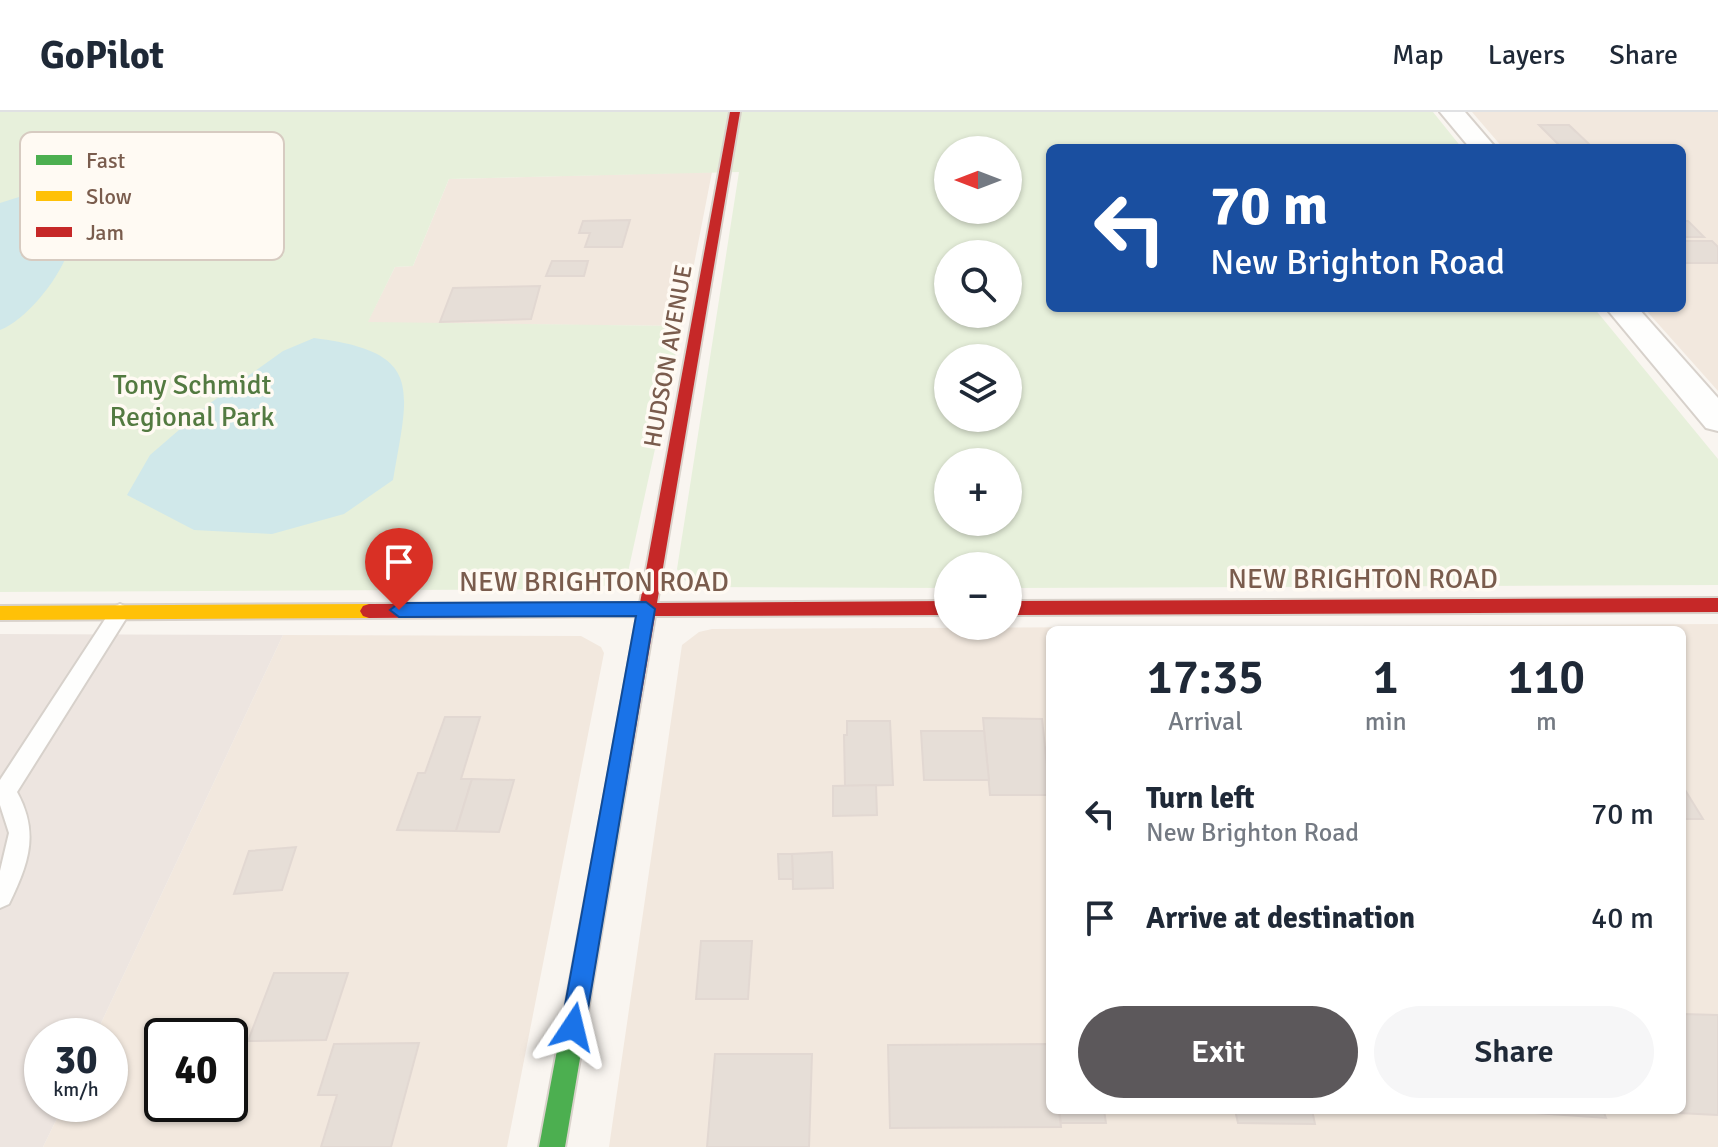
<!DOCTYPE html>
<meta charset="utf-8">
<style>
body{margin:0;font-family:Signika,sans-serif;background:#f6f6f7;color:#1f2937;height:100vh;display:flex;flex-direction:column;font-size:30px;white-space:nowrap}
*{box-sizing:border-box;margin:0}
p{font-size:26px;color:#747a83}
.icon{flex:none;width:44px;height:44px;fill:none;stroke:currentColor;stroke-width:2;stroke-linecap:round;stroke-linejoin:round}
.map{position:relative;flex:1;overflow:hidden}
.details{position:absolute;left:1046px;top:514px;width:640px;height:488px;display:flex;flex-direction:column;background:#fff;border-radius:12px;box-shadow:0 2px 6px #0004}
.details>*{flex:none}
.guide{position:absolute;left:1046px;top:32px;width:640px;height:168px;border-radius:12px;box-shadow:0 2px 6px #0004;background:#1a4fa0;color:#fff;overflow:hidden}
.needle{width:52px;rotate:270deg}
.buttons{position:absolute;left:934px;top:24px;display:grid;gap:16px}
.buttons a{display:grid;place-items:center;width:88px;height:88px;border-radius:50%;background:#fff;box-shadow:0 2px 6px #0004;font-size:40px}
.speed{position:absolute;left:24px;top:906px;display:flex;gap:16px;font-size:40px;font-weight:700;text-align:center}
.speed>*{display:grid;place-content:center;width:104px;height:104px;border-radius:50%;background:#fff;box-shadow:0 2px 6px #0004;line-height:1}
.speed small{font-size:20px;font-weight:400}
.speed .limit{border:4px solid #111;border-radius:12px;background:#fff;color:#111}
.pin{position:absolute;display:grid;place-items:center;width:68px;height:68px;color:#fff;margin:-82px -34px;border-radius:50% 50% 50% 0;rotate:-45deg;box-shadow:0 0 8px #0007}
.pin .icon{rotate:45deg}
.me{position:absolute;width:88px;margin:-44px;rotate:10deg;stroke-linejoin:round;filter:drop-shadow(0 0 6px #0008)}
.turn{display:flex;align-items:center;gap:28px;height:168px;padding:0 32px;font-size:36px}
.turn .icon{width:104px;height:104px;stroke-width:2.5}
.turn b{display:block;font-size:56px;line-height:68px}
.eta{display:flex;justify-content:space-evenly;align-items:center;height:136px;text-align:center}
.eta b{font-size:48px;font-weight:600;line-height:56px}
.primary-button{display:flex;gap:16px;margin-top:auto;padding:16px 32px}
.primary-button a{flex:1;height:92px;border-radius:48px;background:#5c585b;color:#fff;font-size:32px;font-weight:600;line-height:92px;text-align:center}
.primary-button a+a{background:#f6f6f7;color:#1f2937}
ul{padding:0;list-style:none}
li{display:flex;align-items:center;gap:24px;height:104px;padding:0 32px}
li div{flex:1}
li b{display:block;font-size:30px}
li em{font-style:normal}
header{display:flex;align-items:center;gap:48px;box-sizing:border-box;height:112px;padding:0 40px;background:#fff;border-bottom:2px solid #e0e1e3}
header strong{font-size:38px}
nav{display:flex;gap:44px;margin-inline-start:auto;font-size:28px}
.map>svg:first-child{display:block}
.residential{fill:#f2e8de;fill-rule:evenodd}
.industrial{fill:#ede5e0}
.green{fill:#e7f0db;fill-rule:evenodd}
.water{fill:#d0e8ea}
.building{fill:#e6ded7;stroke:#e2d8d2;stroke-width:2}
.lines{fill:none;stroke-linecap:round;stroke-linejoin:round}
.lane-casing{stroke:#d7d1cb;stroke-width:4}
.street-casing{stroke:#d7d1cb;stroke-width:4}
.fast-casing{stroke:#d9d2cb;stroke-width:4}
.slow-casing{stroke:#d9d2cb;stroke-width:4}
.jam-casing{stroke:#d9d2cb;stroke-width:4}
.lane{fill:#fefefd;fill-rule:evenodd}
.street{fill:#fefefd;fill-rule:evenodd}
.fast{fill:#4caf50;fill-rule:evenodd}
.slow{fill:#ffc107;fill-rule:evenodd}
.jam{fill:#c62828;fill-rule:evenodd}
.route{fill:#1a73e8;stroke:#114b97;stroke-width:2}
.labels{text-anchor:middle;stroke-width:7;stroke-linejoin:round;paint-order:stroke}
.far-street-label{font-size:24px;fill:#7a5c4d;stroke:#fffaf3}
.park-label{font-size:28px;fill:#537a41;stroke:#fffaf3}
.street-label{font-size:28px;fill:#7a5c4d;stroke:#fffaf3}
.key{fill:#fffaf3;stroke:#d7cbc1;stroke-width:2}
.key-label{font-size:22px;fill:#7a5c4d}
</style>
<header>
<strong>GoPilot</strong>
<nav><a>Map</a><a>Layers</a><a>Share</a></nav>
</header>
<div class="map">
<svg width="1718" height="1035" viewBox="0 0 1718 1035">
<rect width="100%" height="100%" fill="#f9f5f0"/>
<g class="residential">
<path d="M1472 0H1718V279L1644 196H1682V36H1503Z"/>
<path d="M712 60 682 214 367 211 395 155 413 154 449 67Z"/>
<path d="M1718 512V1035H609L682 533 699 520 712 517ZM1050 518H1682V998H1050Z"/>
<path d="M283 523 581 524 601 535 604 541 507 1035H43L64 992H110V924H95ZM162 924H230V992H162Z"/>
</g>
<path class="industrial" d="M0 522 283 523 95 924H42V992H64L43 1035H0Z"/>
<path class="green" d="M0 0H1433L1462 36H1050V196H1594L1718 347V473L1008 476V454H948V476L696 475 683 467 677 457 739 60 449 67 413 154 395 155 368 210 682 214 628 460 599 477 0 480ZM948 38H1008V98H948ZM948 142H1008V202H948ZM948 246H1008V306H948ZM948 350H1008V410H948Z"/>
<g class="water">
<path d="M19 85 56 86C66 101 73 120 68 139 60 166 25 209 0 218V91Z"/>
<path d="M314 226C424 240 409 275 393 368L344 402 272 422 194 418 127 383 150 343 209 292 283 239Z"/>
</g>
<g class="building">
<path d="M1539 13H1569L1590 33H1559Z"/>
<path d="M630 108 622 135H585L590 121H579L583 109Z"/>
<path d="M1682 109H1688L1704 125H1682Z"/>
<path d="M1682 129H1712L1718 135V151H1682Z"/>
<path d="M552 149H588L584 164H546Z"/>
<path d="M540 174 531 207 440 210 453 176Z"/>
<path d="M445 605H480L461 667H472L456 719 397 718 418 661H425Z"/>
<path d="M983 606 1042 607 1050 683H990Z"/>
<path d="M847 609H890L893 673 845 674 844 623H847Z"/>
<path d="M921 619H984L989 668H924Z"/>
<path d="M472 667 514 668 499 720 456 719Z"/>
<path d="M876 673 877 703 833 704V674Z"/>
<path d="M1682 673 1703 707H1682Z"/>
<path d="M296 735 282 778 234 782 249 739Z"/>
<path d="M832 740 833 776 793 777 792 742Z"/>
<path d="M778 742H792L793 767H779Z"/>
<path d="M701 829H752L748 887H696Z"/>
<path d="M274 861H348L326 928 248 929Z"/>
<path d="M1682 902 1718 903V1003L1678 1001 1676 998H1682Z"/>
<path d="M419 931 391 1035H321L337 983H318L334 932Z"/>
<path d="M1050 932V998H1059L1061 1015 890 1016 888 933Z"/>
<path d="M715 942H812L809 1035H707Z"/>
<path d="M1059 998H1104L1106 1011H1061Z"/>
<path d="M1235 998H1312L1315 1012 1238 1011Z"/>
<path d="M1491 998H1603L1606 1006Z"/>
</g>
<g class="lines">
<g class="lane-casing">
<path id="lane" d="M120 492 127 495 130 500 127 505 17 680C40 722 28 752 9 792L0 796V759L9 721 0 693V668L113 495Z"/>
</g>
<g class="street-casing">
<g id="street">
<path d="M1440 0H1465L1496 36H1470Z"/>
<path d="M1606 196H1638L1718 286V319L1706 316Z"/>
</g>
</g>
<g class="fast-casing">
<path id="fast" d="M615 671 622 674 625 680 565 1035H539L605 680 608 674Z"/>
</g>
<g class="slow-casing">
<path id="slow" d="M369 492 375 494 378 499 375 504 369 506 0 508V494Z"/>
</g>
<g class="jam-casing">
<g id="jam">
<path d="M730 0H740L657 491 948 489V503L655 504 625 680 622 686 615 689 608 686 605 680 637 504 369 506 363 504 360 499 363 494 369 492 640 491Z"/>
<path d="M1718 486V500L1008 503V489Z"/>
</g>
</g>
<use href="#lane" class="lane"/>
<use href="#street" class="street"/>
<use href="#fast" class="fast"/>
<use href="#slow" class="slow"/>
<use href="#jam" class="jam"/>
</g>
<path class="route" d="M646 490 655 497 585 915 581 924 573 927 564 924 561 915 636 504 399 505 390 498 399 491Z"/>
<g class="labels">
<g class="far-street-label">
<text transform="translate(668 244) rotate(-80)" y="8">HUDSON AVENUE</text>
</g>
<g class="park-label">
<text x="192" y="282">Tony Schmidt<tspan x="192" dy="32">Regional Park</tspan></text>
</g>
<g class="street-label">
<text x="1363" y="476">NEW BRIGHTON ROAD</text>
<text x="594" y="479">NEW BRIGHTON ROAD</text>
</g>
</g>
<rect x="20" y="20" width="264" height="128" rx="12" class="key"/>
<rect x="36" y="43" width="36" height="10" fill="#4caf50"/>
<rect x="36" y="79" width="36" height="10" fill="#ffc107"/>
<rect x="36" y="115" width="36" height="10" fill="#c62828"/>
<g class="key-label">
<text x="86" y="56">Fast</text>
<text x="86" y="92">Slow</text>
<text x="86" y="128">Jam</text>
</g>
</svg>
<div class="buttons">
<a><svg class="needle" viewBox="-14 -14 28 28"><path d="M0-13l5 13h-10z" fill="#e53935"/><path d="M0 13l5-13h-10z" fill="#747a83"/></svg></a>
<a><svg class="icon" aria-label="search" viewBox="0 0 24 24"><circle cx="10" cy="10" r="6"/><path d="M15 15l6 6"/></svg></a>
<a><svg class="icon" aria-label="layers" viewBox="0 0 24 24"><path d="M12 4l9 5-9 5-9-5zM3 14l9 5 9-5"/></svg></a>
<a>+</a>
<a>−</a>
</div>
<div class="speed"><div>30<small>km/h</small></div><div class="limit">40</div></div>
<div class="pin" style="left:399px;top:498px;background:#d93025"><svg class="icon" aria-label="arrive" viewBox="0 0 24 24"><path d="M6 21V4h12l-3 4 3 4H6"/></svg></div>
<svg class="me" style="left:573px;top:915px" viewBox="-20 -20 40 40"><path d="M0-17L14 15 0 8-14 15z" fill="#1a73e8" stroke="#fff" stroke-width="4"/></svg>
<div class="guide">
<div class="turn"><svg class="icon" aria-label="left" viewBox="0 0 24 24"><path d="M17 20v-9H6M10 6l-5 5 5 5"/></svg><div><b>70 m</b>New Brighton Road</div></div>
</div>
<section class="details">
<div class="eta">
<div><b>17:35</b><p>Arrival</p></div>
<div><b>1</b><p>min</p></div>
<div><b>110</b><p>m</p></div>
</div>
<ul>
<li><svg class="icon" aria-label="left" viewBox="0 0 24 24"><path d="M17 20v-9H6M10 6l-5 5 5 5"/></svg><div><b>Turn left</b><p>New Brighton Road</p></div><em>70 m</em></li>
<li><svg class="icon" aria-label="arrive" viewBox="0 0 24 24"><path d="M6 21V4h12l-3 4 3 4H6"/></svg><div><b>Arrive at destination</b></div><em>40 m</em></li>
</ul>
<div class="primary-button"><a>Exit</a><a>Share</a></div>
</section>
</div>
